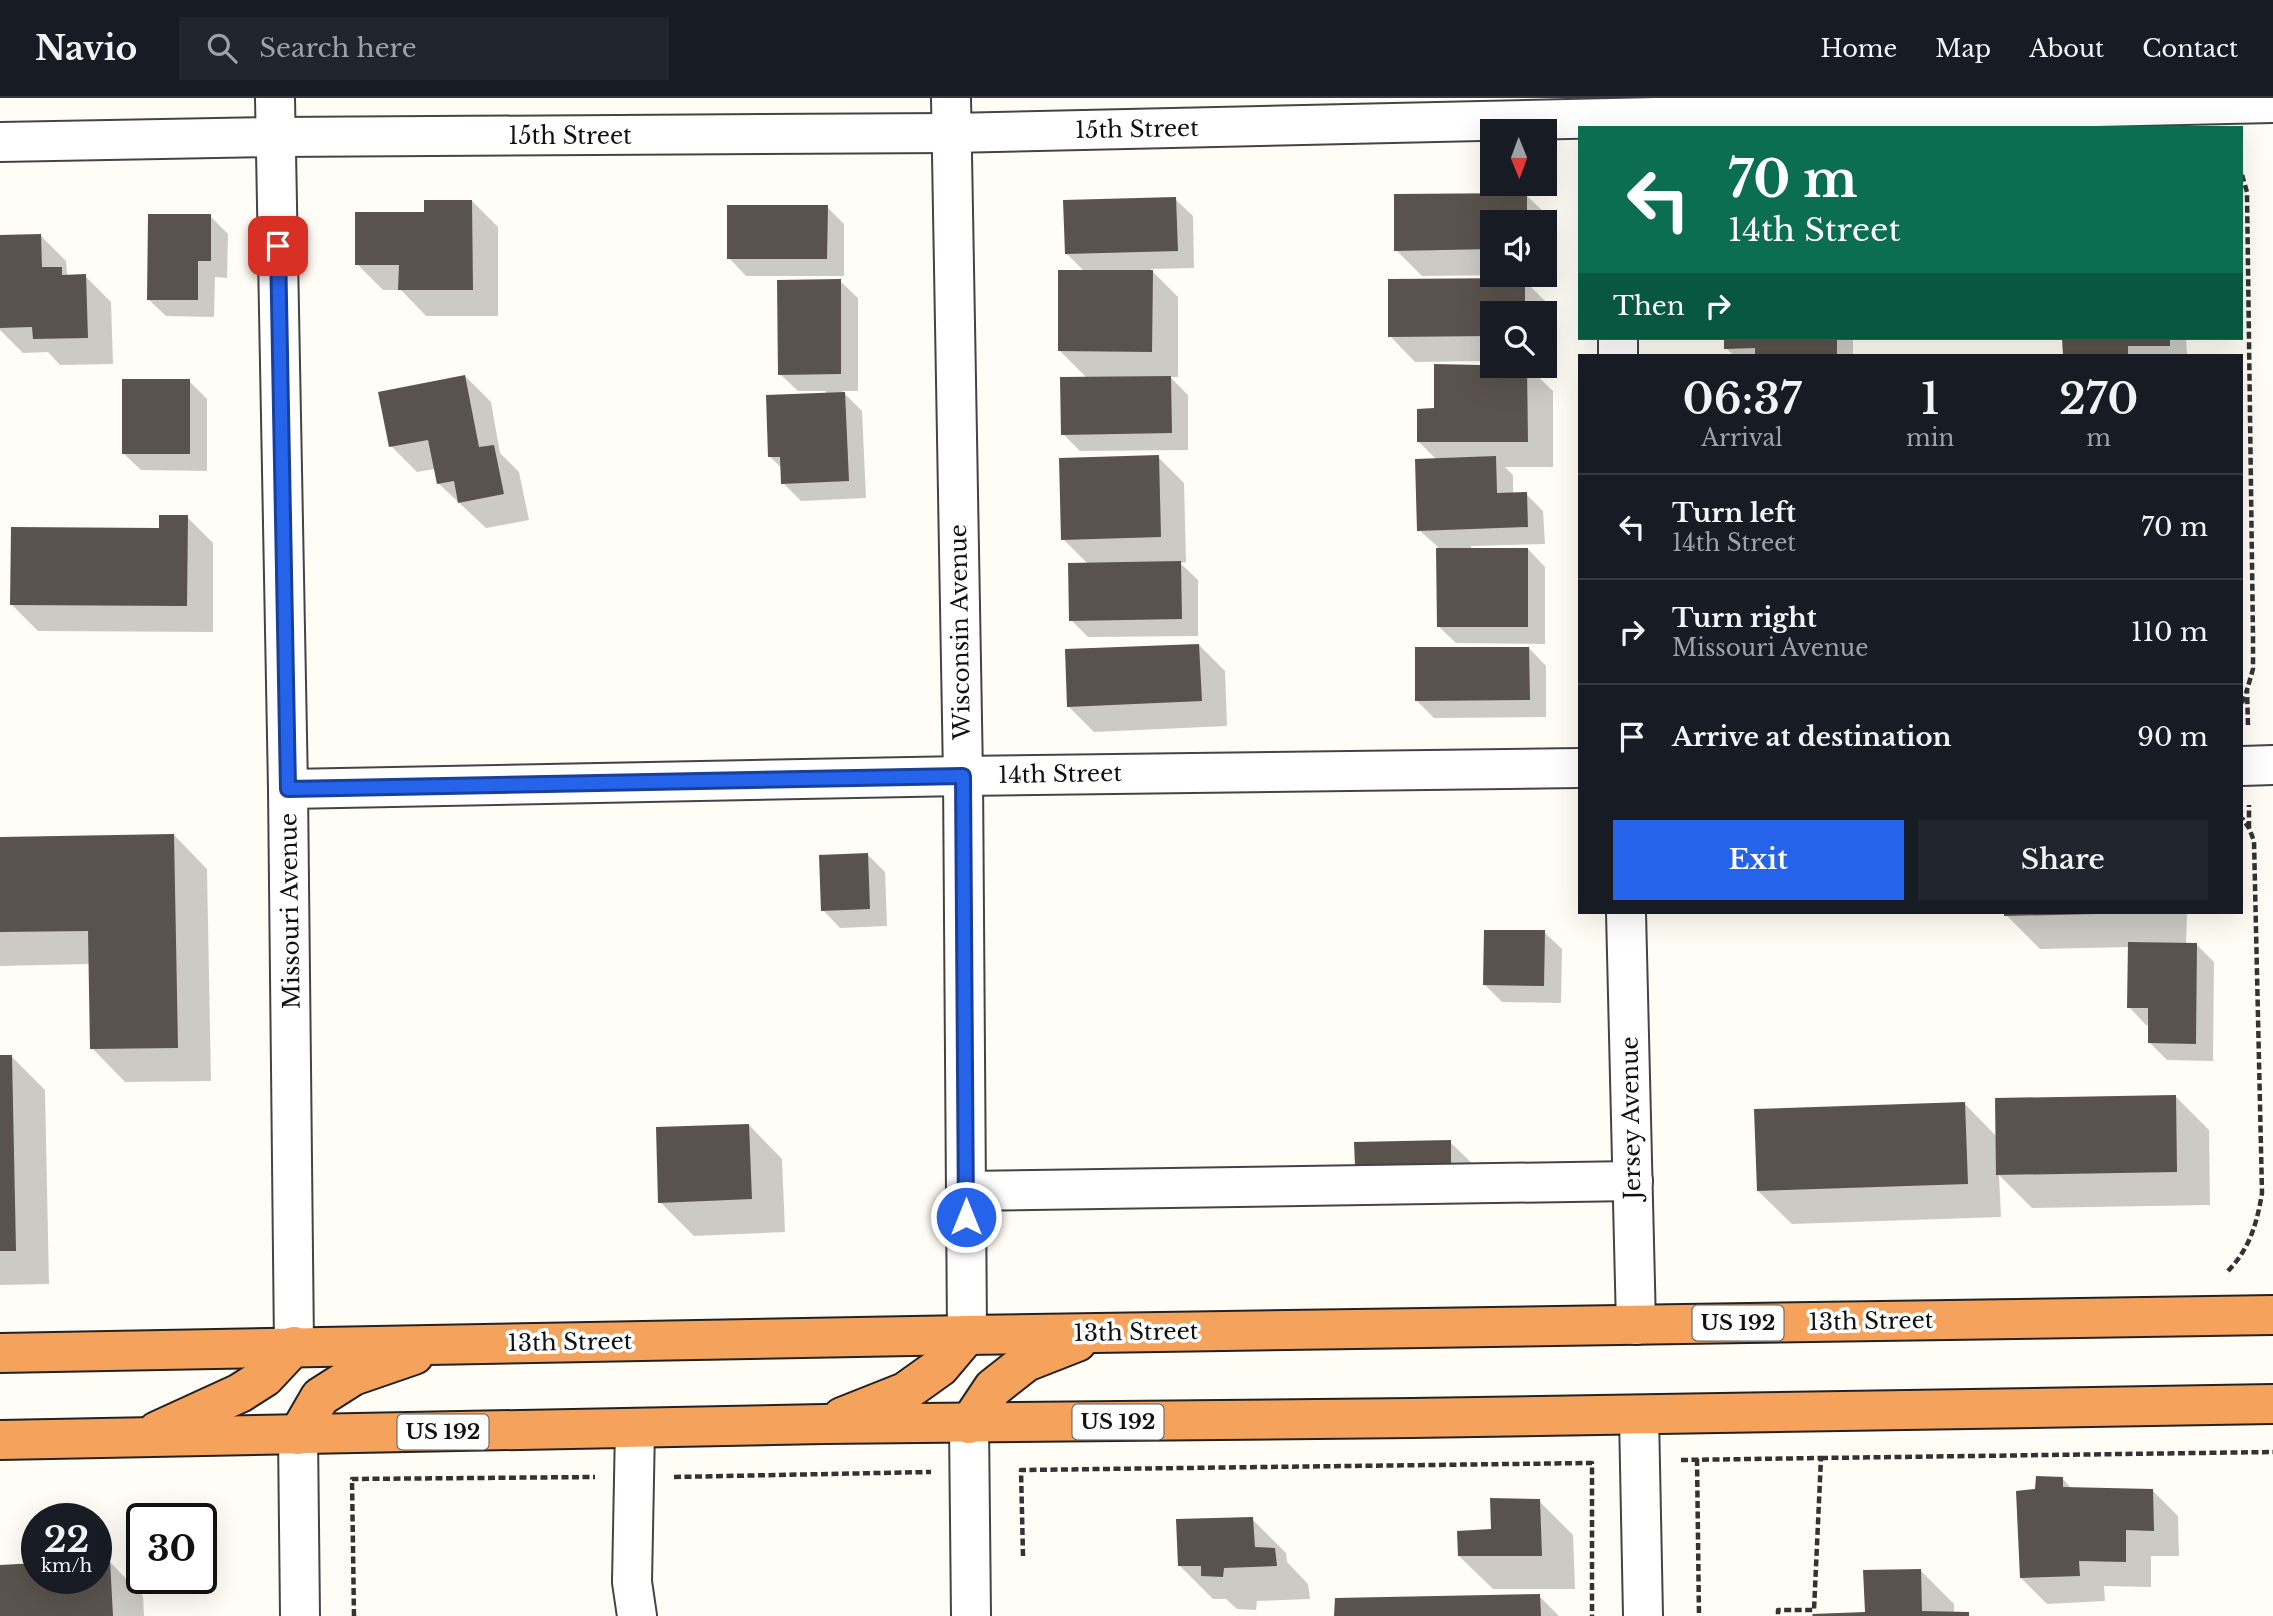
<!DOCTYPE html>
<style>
body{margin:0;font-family:"Libre Baskerville",serif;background:#20242c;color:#f1f3f6;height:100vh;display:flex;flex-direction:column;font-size:26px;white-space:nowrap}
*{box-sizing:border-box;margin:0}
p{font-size:23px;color:#9ea1a6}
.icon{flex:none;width:38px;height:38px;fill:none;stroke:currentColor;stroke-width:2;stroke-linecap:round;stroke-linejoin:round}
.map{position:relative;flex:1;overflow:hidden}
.panel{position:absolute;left:1578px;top:256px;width:665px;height:560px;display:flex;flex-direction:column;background:#171b24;border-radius:0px;box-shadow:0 7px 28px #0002}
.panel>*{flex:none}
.hud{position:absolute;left:1578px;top:28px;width:665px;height:214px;border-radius:0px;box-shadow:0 7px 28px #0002;background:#0b6e4f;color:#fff;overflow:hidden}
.needle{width:46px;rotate:179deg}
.controls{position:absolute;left:1480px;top:21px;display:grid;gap:14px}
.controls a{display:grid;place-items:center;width:77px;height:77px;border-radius:0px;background:#171b24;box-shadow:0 7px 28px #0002;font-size:35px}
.speed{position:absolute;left:21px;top:1405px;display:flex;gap:14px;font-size:35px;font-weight:700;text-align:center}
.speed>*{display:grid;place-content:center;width:91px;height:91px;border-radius:50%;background:#171b24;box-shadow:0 7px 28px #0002;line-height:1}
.speed small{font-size:18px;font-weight:400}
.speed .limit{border:4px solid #111;border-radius:10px;background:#fff;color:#111}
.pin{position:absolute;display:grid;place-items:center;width:60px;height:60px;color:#fff;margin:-30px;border-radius:14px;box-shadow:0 4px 10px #0006}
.me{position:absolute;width:77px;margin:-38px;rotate:0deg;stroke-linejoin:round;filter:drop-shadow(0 0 5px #0008)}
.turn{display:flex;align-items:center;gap:24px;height:147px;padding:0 35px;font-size:32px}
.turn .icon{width:91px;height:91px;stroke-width:2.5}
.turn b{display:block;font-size:49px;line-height:60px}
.then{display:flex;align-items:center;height:66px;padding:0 35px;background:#0003;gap:14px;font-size:26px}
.eta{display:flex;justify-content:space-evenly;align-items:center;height:119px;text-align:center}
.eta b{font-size:42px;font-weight:600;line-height:49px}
.button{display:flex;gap:14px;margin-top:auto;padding:14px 35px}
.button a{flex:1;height:80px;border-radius:0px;background:#2563eb;color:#fff;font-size:28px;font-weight:600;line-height:80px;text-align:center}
.button a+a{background:#20242c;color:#f1f3f6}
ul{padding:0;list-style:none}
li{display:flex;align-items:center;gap:21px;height:105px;padding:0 35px;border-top:2px solid #363941}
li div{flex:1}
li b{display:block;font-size:26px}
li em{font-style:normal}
header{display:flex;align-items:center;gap:42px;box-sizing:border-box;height:98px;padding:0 35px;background:#171b24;border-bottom:2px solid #363941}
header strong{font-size:33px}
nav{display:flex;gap:38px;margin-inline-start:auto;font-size:24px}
.search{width:490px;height:63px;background:#20242c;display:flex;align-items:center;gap:18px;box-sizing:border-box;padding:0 24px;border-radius:0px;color:#9ea1a6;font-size:26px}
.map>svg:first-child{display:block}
.shadow{fill:#0003}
.building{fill:#5a524d}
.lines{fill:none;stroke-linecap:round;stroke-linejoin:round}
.minor-casing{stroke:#444;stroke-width:42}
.highway-casing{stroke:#222;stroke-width:42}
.path{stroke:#333;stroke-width:4.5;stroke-dasharray:7 3.5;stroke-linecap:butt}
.minor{stroke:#fff;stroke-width:38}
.highway{stroke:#f5a25d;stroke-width:38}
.route-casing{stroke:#184099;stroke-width:18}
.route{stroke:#2563eb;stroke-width:12}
.labels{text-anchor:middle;stroke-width:7;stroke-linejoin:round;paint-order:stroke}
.shield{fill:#fff;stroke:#585858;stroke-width:2}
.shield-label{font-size:21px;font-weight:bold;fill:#111}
.street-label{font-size:23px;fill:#111;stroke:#fff}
</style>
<header>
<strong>Navio</strong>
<div class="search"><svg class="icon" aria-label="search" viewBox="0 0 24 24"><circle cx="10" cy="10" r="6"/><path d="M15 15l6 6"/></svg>Search here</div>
<nav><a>Home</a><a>Map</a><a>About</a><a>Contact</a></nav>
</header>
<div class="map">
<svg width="2273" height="1518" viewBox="0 0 2273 1518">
<rect width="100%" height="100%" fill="#fffdf5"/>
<g class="shadow">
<path d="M1526 97 1552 122 1553 176H1545V124H1493V177H1512L1422 178 1396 152Z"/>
<path d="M1175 101 1193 118 1194 170 1150 171 1178 199V279H1170L1188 297V352L1080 353 1063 336 1088 281 1060 253 1085 174 1067 156Z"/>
<path d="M472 103 498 129V218H426L401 192H383L357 166 426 116Z"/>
<path d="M827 109 844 126V178H746L729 160Z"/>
<path d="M210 118 228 136 227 180 215 179 214 219 166 218 148 201Z"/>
<path d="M40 137 66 163 67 176 69 178H85L111 204 113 266 60 267 48 254 23 255 0 232V139Z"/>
<path d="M1524 182 1550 208V263H1545V215H1493V263L1415 264 1390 238Z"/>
<path d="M840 183 858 200V293H842L862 313 866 400 801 403 783 385V371L770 359 826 296V293H798L780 276Z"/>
<path d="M1726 240H1853V257H1733L1726 250Z"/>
<path d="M2064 240H2186L2187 257H2064Z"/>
<path d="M1436 268H1527L1553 293V369H1505L1513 377V396H1526L1543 413 1545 446 1471 448V452L1528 451 1545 469V546L1456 545 1438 528V449L1419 432 1437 362 1418 343 1436 312Z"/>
<path d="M465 278 491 304 500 355 519 374 529 422 486 430 438 385 435 371 417 374 391 348Z"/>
<path d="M189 283 207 301V373L141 372 123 355Z"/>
<path d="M1158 359 1184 385 1186 464 1180 465 1198 482V538L1088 539 1071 522 1089 467 1063 441Z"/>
<path d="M187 419 213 445V534L38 533 12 507Z"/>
<path d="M1199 547 1225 573 1227 628 1094 634 1068 608Z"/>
<path d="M1529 550 1546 568V619L1434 620 1417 603Z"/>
<path d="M174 737 207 771 211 983 125 984 92 950 90 866 0 868V741Z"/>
<path d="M868 757 885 774 887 828 840 830 823 812Z"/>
<path d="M2006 814H2187L2186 847H2197L2214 864 2213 963 2167 962 2149 944V927H2146L2129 909 2130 849 2040 851 2006 817Z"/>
<path d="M1544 834 1562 851 1561 905 1502 904 1485 887Z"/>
<path d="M0 958H11L45 992 49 1186 0 1187Z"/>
<path d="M2175 998 2209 1032 2210 1107 2032 1110 1999 1077 2001 1119 1792 1126 1758 1093 1964 1005 1997 1039Z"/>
<path d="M749 1027 782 1061 785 1134 694 1138 660 1104Z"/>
<path d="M1450 1044 1484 1077 1390 1101Z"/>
<path d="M2062 1380 2072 1391 2152 1392 2178 1418 2179 1458H2151V1489L2104 1488 2105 1503 2047 1506 2021 1480 2037 1393Z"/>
<path d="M1539 1403 1573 1437 1575 1491H1493L1459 1458Z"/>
<path d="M1252 1421 1286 1455 1287 1464 1308 1486 1310 1501 1257 1503 1256 1512 1237 1511 1226 1501H1213L1179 1467Z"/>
<path d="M110 1464 143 1498 144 1518H0V1468L37 1480H96Z"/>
<path d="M1920 1472 1954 1506V1515L1968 1516 1970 1518H1803L1867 1515Z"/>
<path d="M1539 1498 1559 1518H1336Z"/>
</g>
<g class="building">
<path d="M1527 95V124H1493V151L1394 153V96Z"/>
<path d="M1176 99 1178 153 1065 156 1063 102Z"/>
<path d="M424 102H472L473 192H398L399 167H355V114H424Z"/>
<path d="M727 107H828L827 161H727Z"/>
<path d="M148 116H211V163H198V202H147Z"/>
<path d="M41 136 42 169H62V177L86 176 88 240 33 241 32 229 0 230V137Z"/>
<path d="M1058 172H1153L1152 254 1058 253Z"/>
<path d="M1525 180V215H1493V238L1388 239V181Z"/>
<path d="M841 181V276L778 277 777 182Z"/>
<path d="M1724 240H1837V257H1755V250L1724 251Z"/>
<path d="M2062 240H2170V248H2128V257H2063Z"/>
<path d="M1434 266 1527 268 1528 344H1417V311L1434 310Z"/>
<path d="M465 277 479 349 494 347 504 396 458 405 454 383 437 386 428 342 389 349 378 294Z"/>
<path d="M1171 278 1172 335 1061 337 1060 279Z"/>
<rect x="122" y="281" width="68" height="75"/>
<path d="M845 294 849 383 781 386 780 359H768L766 297Z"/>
<path d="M1159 357 1161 439 1061 442 1059 360Z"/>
<path d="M1496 358 1497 395 1527 394 1528 429 1417 433 1415 361Z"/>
<path d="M159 417H188L187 508 10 507 11 429 159 430Z"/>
<path d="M1436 450H1528V529H1437Z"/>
<path d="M1181 463 1182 521 1069 523 1068 465Z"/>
<path d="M1199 546 1202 603 1067 609 1065 551Z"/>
<path d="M1415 549H1529L1530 602 1415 603Z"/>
<path d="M174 736 178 950 90 951 88 833 0 834V739Z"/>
<path d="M868 755 870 811 821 813 819 757Z"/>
<path d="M2004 814H2096V816L2004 818Z"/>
<path d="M1484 832H1545L1544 888 1483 887Z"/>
<path d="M2128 844 2197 845 2196 946 2148 945V910H2127Z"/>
<path d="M0 957H12L16 1153H0Z"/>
<path d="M2176 997 2177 1074 1996 1077 1995 1000Z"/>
<path d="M1965 1004 1968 1086 1757 1093 1754 1011Z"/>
<path d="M749 1026 752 1101 658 1105 656 1029Z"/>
<path d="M1451 1042V1067L1355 1068 1354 1044Z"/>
<path d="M2036 1378 2063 1379V1389L2153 1391 2154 1433 2126 1432V1464L2079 1463 2080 1478 2020 1480 2016 1393 2035 1391Z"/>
<path d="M1490 1400 1540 1401 1542 1458H1458L1457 1433 1491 1431Z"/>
<path d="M1253 1419 1255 1449 1275 1450 1277 1468 1224 1470 1223 1479 1201 1478V1468H1178L1176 1421Z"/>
<path d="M110 1462 113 1518H0V1467L37 1465V1480H96V1463Z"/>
<path d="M1921 1471 1922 1513 1969 1514V1518H1813L1812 1516 1865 1514 1863 1472Z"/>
<path d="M1540 1496 1541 1518H1334L1335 1500Z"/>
</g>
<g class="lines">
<g class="minor-casing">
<g id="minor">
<path d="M275 0 288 691 294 1248"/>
<path d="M951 0 963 678 967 1237"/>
<path d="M0 44 276 39 951 35 2273 5"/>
<path d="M1618 240V257"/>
<path d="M2242 668 2273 667"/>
<path d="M288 691 963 678 1580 670"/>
<path d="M1626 814 1636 1227"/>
<path d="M966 1093 1633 1083"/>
<path d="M1639 1317 1643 1518"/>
<path d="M969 1326 971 1518"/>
<path d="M635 1330 632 1484 637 1518"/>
<path d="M298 1337 300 1518"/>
</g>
</g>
<g class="highway-casing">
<g id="highway">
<path d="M0 1255 967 1237 2273 1217"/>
<path d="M842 1319 905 1294 940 1269 967 1237"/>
<path d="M969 1326 993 1290 1026 1264 1077 1244"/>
<path d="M157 1333 240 1295 265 1279 294 1248"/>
<path d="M298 1337 320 1299 353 1278 414 1257"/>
<path d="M0 1342 824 1326 1412 1320 2273 1306"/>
</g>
</g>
<g class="path">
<path d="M2242 77 2247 94 2253 539V571L2247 592"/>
<path d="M2242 605 2247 592 2248 628"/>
<path d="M2249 730V707"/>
<path d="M2228 1173C2250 1150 2257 1125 2262 1095L2254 743 2249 730 2242 720"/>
<path d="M1821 1360 2273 1354"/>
<path d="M1697 1361 1699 1518"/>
<path d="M1681 1362 1821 1360 1814 1512H1778V1518"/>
<path d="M674 1379 931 1374"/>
<path d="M1023 1458 1021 1372 1592 1365V1518"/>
<path d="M354 1518 352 1381 595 1379"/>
</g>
<use href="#minor" class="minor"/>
<use href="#highway" class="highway"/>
</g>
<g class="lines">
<g class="route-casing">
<path id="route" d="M278 148 288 691 963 678 966 1119"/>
</g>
<use href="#route" class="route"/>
</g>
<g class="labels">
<g class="shield">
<rect x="1692.5" y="1207.5" width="91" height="35" rx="5"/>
<rect x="1072.5" y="1306.5" width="91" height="35" rx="5"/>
<rect x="397.5" y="1316.5" width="91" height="35" rx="5"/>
</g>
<g class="shield-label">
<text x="1738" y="1232">US 192</text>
<text x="1118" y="1331">US 192</text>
<text x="443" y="1341">US 192</text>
</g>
<g class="street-label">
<text transform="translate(1137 31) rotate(-1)" y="8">15th Street</text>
<text x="570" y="46">15th Street</text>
<text transform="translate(960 534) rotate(-91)" y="8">Wisconsin Avenue</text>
<text transform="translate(1060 676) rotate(-1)" y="8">14th Street</text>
<text transform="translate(290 813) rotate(-91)" y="8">Missouri Avenue</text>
<text transform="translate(1631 1020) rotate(-91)" y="8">Jersey Avenue</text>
<text transform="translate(1871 1223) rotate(-1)" y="8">13th Street</text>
<text transform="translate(1136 1234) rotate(-1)" y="8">13th Street</text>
<text transform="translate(570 1244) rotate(-1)" y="8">13th Street</text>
</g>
</g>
</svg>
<div class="controls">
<a><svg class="needle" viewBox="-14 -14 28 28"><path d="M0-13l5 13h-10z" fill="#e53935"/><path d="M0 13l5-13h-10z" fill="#9ea1a6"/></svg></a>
<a><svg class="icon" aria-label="sound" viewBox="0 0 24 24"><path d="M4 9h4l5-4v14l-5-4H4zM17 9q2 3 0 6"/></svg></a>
<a><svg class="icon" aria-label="search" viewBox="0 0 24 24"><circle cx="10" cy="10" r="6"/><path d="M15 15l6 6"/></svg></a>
</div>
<div class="speed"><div>22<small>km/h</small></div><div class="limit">30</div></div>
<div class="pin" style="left:278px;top:148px;background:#d93025"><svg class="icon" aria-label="arrive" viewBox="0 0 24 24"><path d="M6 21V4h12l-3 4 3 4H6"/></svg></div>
<svg class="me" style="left:966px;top:1119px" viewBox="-20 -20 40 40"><circle r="17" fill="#2563eb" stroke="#fff" stroke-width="3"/><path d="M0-11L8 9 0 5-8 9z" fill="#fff"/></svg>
<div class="hud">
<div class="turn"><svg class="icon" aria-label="left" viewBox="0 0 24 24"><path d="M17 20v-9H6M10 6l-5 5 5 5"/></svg><div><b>70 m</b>14th Street</div></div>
<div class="then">Then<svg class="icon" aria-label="right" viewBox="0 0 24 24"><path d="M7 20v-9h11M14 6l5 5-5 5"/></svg></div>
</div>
<section class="panel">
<div class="eta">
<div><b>06:37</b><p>Arrival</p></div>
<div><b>1</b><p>min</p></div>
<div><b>270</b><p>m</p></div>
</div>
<ul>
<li><svg class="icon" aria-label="left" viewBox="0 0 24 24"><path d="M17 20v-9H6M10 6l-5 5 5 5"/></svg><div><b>Turn left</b><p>14th Street</p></div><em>70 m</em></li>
<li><svg class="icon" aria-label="right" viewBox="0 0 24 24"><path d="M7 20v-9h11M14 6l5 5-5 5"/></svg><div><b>Turn right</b><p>Missouri Avenue</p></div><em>110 m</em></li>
<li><svg class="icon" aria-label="arrive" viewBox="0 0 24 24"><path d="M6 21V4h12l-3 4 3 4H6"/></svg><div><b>Arrive at destination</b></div><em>90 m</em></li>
</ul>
<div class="button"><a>Exit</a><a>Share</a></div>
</section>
</div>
